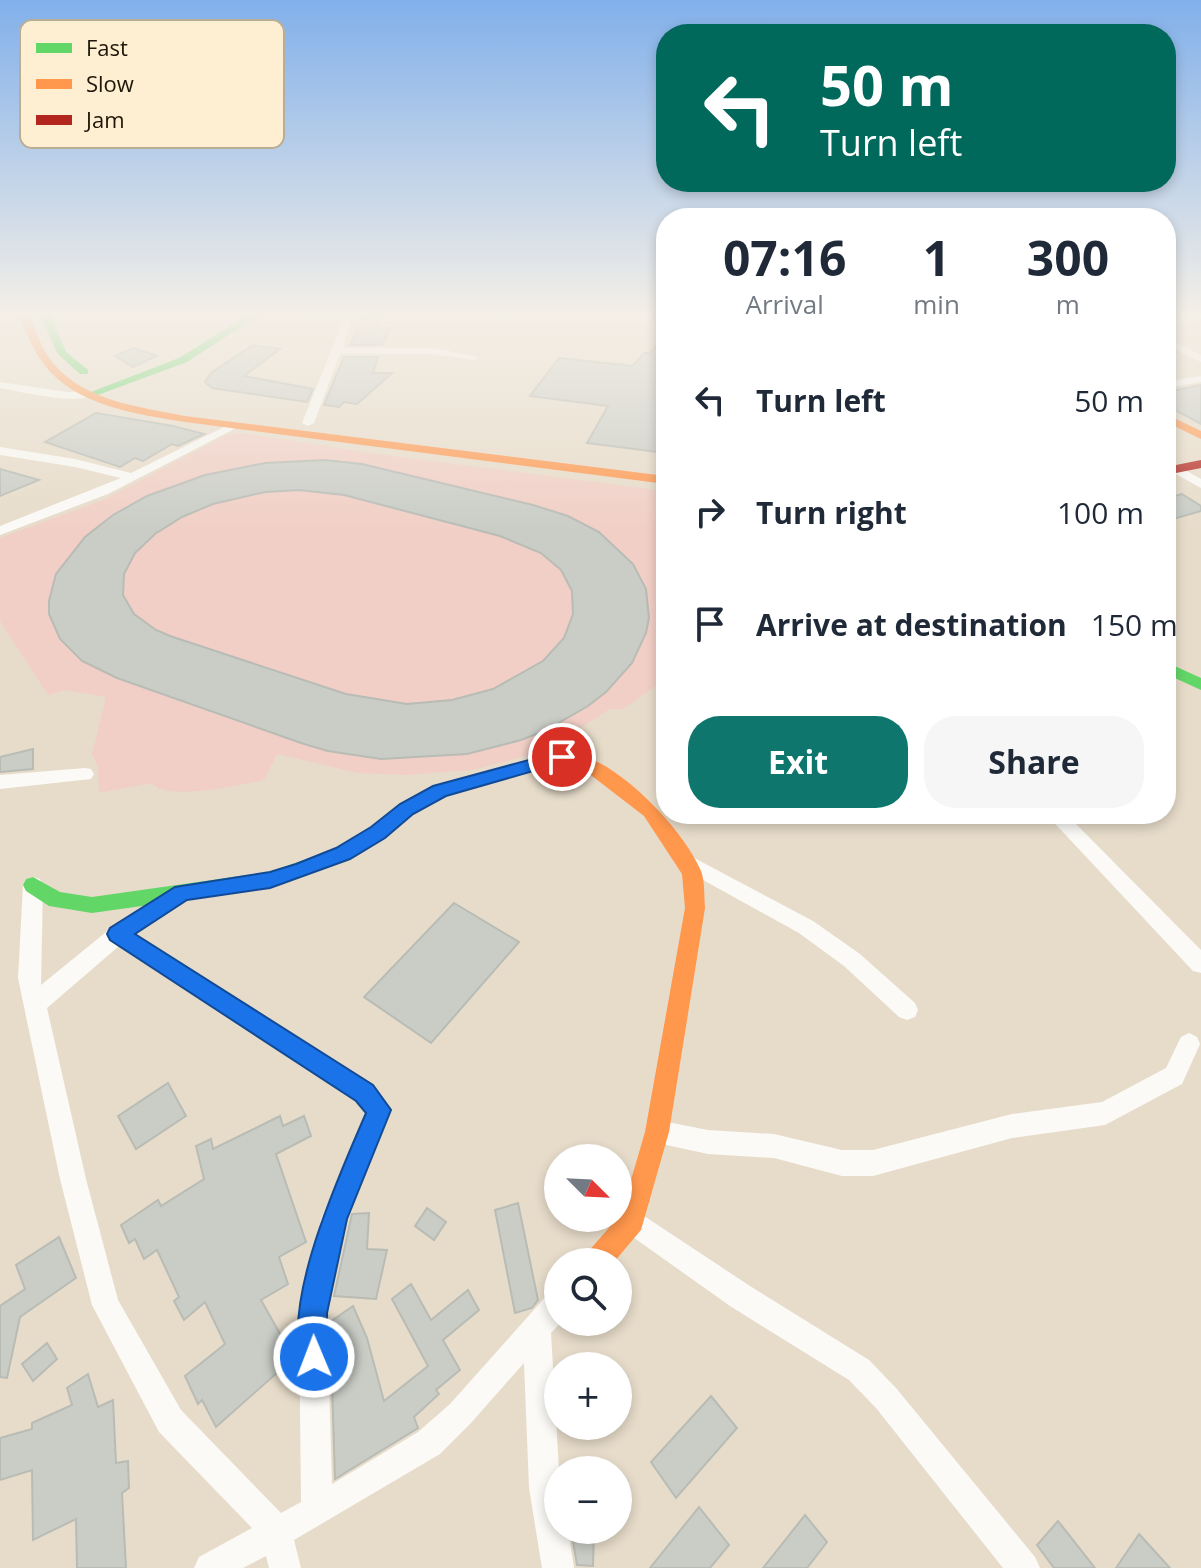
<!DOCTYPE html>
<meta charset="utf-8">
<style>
body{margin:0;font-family:"Open Sans",sans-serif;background:#f6f6f7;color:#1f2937;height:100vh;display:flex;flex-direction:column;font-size:30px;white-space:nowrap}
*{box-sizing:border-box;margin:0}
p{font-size:26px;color:#747a83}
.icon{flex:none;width:44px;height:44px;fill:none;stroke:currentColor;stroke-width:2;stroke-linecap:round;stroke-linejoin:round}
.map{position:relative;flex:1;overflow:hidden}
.details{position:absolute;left:656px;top:208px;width:520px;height:616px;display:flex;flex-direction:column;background:#fff;border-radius:32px;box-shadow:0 4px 12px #0003}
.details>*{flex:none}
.top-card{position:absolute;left:656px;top:24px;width:520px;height:168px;border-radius:32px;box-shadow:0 4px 12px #0003;background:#00695c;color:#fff;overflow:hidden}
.needle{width:52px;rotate:114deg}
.fabs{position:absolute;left:544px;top:1144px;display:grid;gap:16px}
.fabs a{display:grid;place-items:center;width:88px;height:88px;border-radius:50%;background:#fff;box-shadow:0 4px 12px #0003;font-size:40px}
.pin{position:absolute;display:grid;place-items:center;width:68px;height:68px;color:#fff;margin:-34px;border:4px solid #fff;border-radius:50%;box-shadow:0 2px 8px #0007}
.me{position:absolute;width:88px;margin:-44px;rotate:359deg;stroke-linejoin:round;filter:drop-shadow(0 0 6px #0008)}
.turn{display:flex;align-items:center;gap:28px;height:168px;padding:0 32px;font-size:36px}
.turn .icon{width:104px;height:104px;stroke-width:2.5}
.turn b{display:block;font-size:56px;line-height:68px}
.eta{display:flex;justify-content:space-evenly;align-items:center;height:136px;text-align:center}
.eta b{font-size:48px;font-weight:700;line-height:56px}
.cta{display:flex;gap:16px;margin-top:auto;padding:16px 32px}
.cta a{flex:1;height:92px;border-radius:32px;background:#0f766e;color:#fff;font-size:32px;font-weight:700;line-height:92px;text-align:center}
.cta a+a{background:#f6f6f7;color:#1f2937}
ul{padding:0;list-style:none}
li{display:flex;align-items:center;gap:24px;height:112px;padding:0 32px}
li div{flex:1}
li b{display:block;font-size:30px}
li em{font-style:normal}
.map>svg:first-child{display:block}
.green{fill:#f1cfc6}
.building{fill:#c9cdc6;stroke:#b8bcb5;stroke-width:2;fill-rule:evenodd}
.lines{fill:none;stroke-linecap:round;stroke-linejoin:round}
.street{fill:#fbfaf7;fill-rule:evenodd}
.fast{fill:#63d668;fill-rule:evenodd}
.slow{fill:#ff974d;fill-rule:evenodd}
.jam{fill:#b3261e;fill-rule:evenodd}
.route{fill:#1a73e8;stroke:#114b97;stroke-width:2}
.key{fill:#feeed2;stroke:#baad96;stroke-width:2}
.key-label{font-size:22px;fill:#1d1609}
</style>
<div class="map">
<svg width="1201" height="1568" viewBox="0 0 1201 1568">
<rect width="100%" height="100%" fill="#e7dcca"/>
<path class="green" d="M241 433 378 454 666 491V679L623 709H610L557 743 526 756 472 770 405 775 358 773 277 754 264 780C243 785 164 802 152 783L99 793 98 767 92 754 106 697 65 690 48 695 0 621V538L103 500 227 435Z"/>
<g class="building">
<path d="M381 315 377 328H391L382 345H350L364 316Z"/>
<path d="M666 339V453L587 443 608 406 530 396 559 358 633 366 644 353H649Z"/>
<path d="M253 345 280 349 244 376 313 389 307 402 212 388 205 382 211 373Z"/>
<path d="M133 348 157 356 133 367 115 356Z"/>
<path d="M344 357H378L373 373H392L357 404 344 402 339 407 324 405Z"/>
<path d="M1201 385V424L1166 405V392Z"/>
<path d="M96 413 173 426 204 434 178 446 172 444 143 461 135 458 120 467 45 442Z"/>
<path d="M325 460 362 464 533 505 568 516 599 532 633 564 646 589 649 618 646 633 632 663 606 692 588 706 546 730 521 740 467 754 381 759 328 751 304 744 117 678 82 661 60 639 49 614V601L56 574 85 537 113 515 147 496 205 475 265 463ZM299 490 344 495 500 536 541 553 561 570 572 591 573 614 564 638 543 661 493 689 452 700 407 704 346 694 170 636 156 630 134 614 123 595 124 574 135 553 155 534 182 517 213 504 265 492Z"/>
<path d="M0 469 39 480 0 496Z"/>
<path d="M1182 494 1201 506V511L1166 521V498Z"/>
<path d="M33 749V769L0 772V757Z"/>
<path d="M454 903 519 942 431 1043 364 997Z"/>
<path d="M168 1083 186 1116 136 1149 118 1116Z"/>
<path d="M280 1116 283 1126 304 1116 311 1136 276 1154 306 1242 279 1257 288 1284 261 1300 283 1339 285 1337 296 1356 216 1427 202 1400 198 1404 185 1376 225 1344 205 1302 184 1320 174 1301 179 1297 157 1250 144 1259 135 1239 129 1243 121 1225 158 1200 161 1206 204 1179 196 1146 211 1139 213 1149Z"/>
<path d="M518 1203 538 1300 532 1308 515 1313 495 1210Z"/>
<path d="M427 1208 446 1222 434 1240 415 1226Z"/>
<path d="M369 1213 367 1249 387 1250 376 1299 334 1296 352 1214Z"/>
<path d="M59 1237 76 1278 20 1317 7 1378 0 1377V1306L25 1289 16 1265Z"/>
<path d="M411 1284 431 1320 468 1290 479 1310 443 1340 460 1370 436 1390 439 1394 414 1417 418 1428 335 1479 330 1322 353 1306 367 1338 384 1401 428 1366 392 1299Z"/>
<path d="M47 1343 57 1359 33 1381 22 1364Z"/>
<path d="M88 1374 98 1407 113 1400 116 1463 128 1461 129 1488 122 1493 126 1568H77L76 1519 33 1540 32 1470 0 1480V1438L32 1429V1423L72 1405 67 1388Z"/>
<path d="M711 1396 737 1428 676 1498 651 1462Z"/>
<path d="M699 1507 729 1545 710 1568H650Z"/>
<path d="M805 1515 827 1542 807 1568H763Z"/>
<path d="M1058 1521 1095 1568H1054L1037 1545Z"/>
<path d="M571 1530H594L593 1566 577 1565Z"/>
<path d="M1139 1534 1170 1568H1116Z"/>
</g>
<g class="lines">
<g class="street">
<path d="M283 312 352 317 343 348H432L479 357 474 360 432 354H340L314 423 308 426 302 423 343 321Z"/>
<path d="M1201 312V318L1166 323V317Z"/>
<path d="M1166 338 1201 355V362L1166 345Z"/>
<path d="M1201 376V382L1166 388V382Z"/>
<path d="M0 382 68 392 91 391 96 394C77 406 23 392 0 388Z"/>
<path d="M234 422 244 424 108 494 0 535V526L121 478 75 467 0 455V447L75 459 131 473Z"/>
<path d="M1176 465 1201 479V488L1172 472 1170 469Z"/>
<path d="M85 768 91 769 94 774 91 779 0 789V775Z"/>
<path d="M1046 814H1066L1201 950V973L1193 971Z"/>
<path d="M683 852 813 921 860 954 915 1003 918 1010 915 1017 907 1020 899 1017 844 966 799 933 676 865 673 860 676 855Z"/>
<path d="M33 877 40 879 43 885 41 985 111 928 180 886 187 888 190 894 187 900 135 934 373 1085 391 1110 347 1219 327 1313 332 1484 418 1432 450 1404 548 1294 558 1290V1322H561L551 1333 559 1470 558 1530H568L574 1568H542L529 1488 524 1363 470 1424 440 1454 294 1540 301 1568H269L266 1556 243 1568H194L199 1557 252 1528 159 1432 92 1305 60 1179 18 978 23 885 26 879ZM119 946 357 1101 366 1113 321 1219 299 1313 301 1502 281 1513 181 1410 118 1300 86 1179 47 1008Z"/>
<path d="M1189 1033 1197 1037 1200 1044 1182 1084 1105 1125 1012 1138 873 1176H842L774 1158 708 1154 648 1141 645 1132 648 1123 657 1120 708 1130 774 1134 842 1150H873L1012 1114 1102 1102 1166 1068 1181 1037Z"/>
<path d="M632 1208 750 1286 869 1360 896 1388 1035 1557 1040 1568H1003L876 1408 849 1380 730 1306 623 1230 619 1221 623 1212Z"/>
</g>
<g class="fast">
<path d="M39 312H49L66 352 88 370V374H80L57 353Z"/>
<path d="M253 312H264L187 362 95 396 86 394 179 358Z"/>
<path d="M1166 662 1201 678V690L1166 674Z"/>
<path d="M562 751 588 758 591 762 582 768 562 763 446 796 413 814 385 838 350 859 270 888 92 913 49 906 26 891 23 885 26 879 33 877 60 892 92 897 269 872 336 849 371 828 399 804 434 786Z"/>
</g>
<g class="slow">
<path d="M18 312H28C35 329 41 348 53 363 84 401 140 407 185 416L666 476V484L185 422C137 414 74 406 43 363 32 348 25 330 18 312Z"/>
<path d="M1166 414 1201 431V439L1166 422Z"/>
<path d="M582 756C624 767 684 831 701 871 705 881 704 896 705 908L669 1132 641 1230 614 1262H583L587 1253 621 1214 645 1132 685 908 682 874 644 816 583 769 576 766 573 762 576 758Z"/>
</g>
<path class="jam" d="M1201 460V468L1166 475V467Z"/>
</g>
<linearGradient id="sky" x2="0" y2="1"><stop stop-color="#81b0ea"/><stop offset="0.59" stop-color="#f4efe7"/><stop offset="1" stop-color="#f4efe7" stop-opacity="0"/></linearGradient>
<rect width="1201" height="532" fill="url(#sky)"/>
<path class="route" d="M562 751 571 757 568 761 446 796 413 814 385 838 350 859 270 888 187 900 135 934 373 1085 391 1110 347 1219 327 1313 328 1357 324 1368 314 1372 304 1368C278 1306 341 1172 366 1113L356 1101 110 940 107 934 110 928 175 887 270 872 296 864 336 848 371 827 400 804 433 786Z"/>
<rect x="20" y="20" width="264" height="128" rx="12" class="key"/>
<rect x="36" y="43" width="36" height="10" fill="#63d668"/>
<rect x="36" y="79" width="36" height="10" fill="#ff974d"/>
<rect x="36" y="115" width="36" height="10" fill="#b3261e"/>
<g class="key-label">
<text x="86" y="56">Fast</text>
<text x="86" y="92">Slow</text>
<text x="86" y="128">Jam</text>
</g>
</svg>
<div class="fabs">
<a><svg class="needle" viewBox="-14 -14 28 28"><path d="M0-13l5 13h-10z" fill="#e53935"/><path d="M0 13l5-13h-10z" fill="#747a83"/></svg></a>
<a><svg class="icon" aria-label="search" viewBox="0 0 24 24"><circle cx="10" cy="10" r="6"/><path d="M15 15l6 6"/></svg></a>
<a>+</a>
<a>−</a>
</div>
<div class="pin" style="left:562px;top:757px;background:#d93025"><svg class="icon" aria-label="arrive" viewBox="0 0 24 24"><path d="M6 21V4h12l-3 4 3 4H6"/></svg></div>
<svg class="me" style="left:314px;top:1357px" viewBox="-20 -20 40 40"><circle r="17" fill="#1a73e8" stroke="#fff" stroke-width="3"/><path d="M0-11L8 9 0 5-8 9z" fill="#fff"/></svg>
<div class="top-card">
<div class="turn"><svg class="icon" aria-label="left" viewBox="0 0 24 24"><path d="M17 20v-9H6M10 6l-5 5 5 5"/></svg><div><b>50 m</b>Turn left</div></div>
</div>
<section class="details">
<div class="eta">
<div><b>07:16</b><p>Arrival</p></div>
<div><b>1</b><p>min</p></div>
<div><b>300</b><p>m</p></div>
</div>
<ul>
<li><svg class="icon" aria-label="left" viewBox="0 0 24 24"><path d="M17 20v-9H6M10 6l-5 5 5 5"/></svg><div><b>Turn left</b></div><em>50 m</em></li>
<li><svg class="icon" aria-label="right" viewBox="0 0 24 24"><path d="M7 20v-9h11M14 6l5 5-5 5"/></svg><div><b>Turn right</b></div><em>100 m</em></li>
<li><svg class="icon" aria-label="arrive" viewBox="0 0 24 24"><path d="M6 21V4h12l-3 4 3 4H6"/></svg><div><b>Arrive at destination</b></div><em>150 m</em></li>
</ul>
<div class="cta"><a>Exit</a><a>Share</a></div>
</section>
</div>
